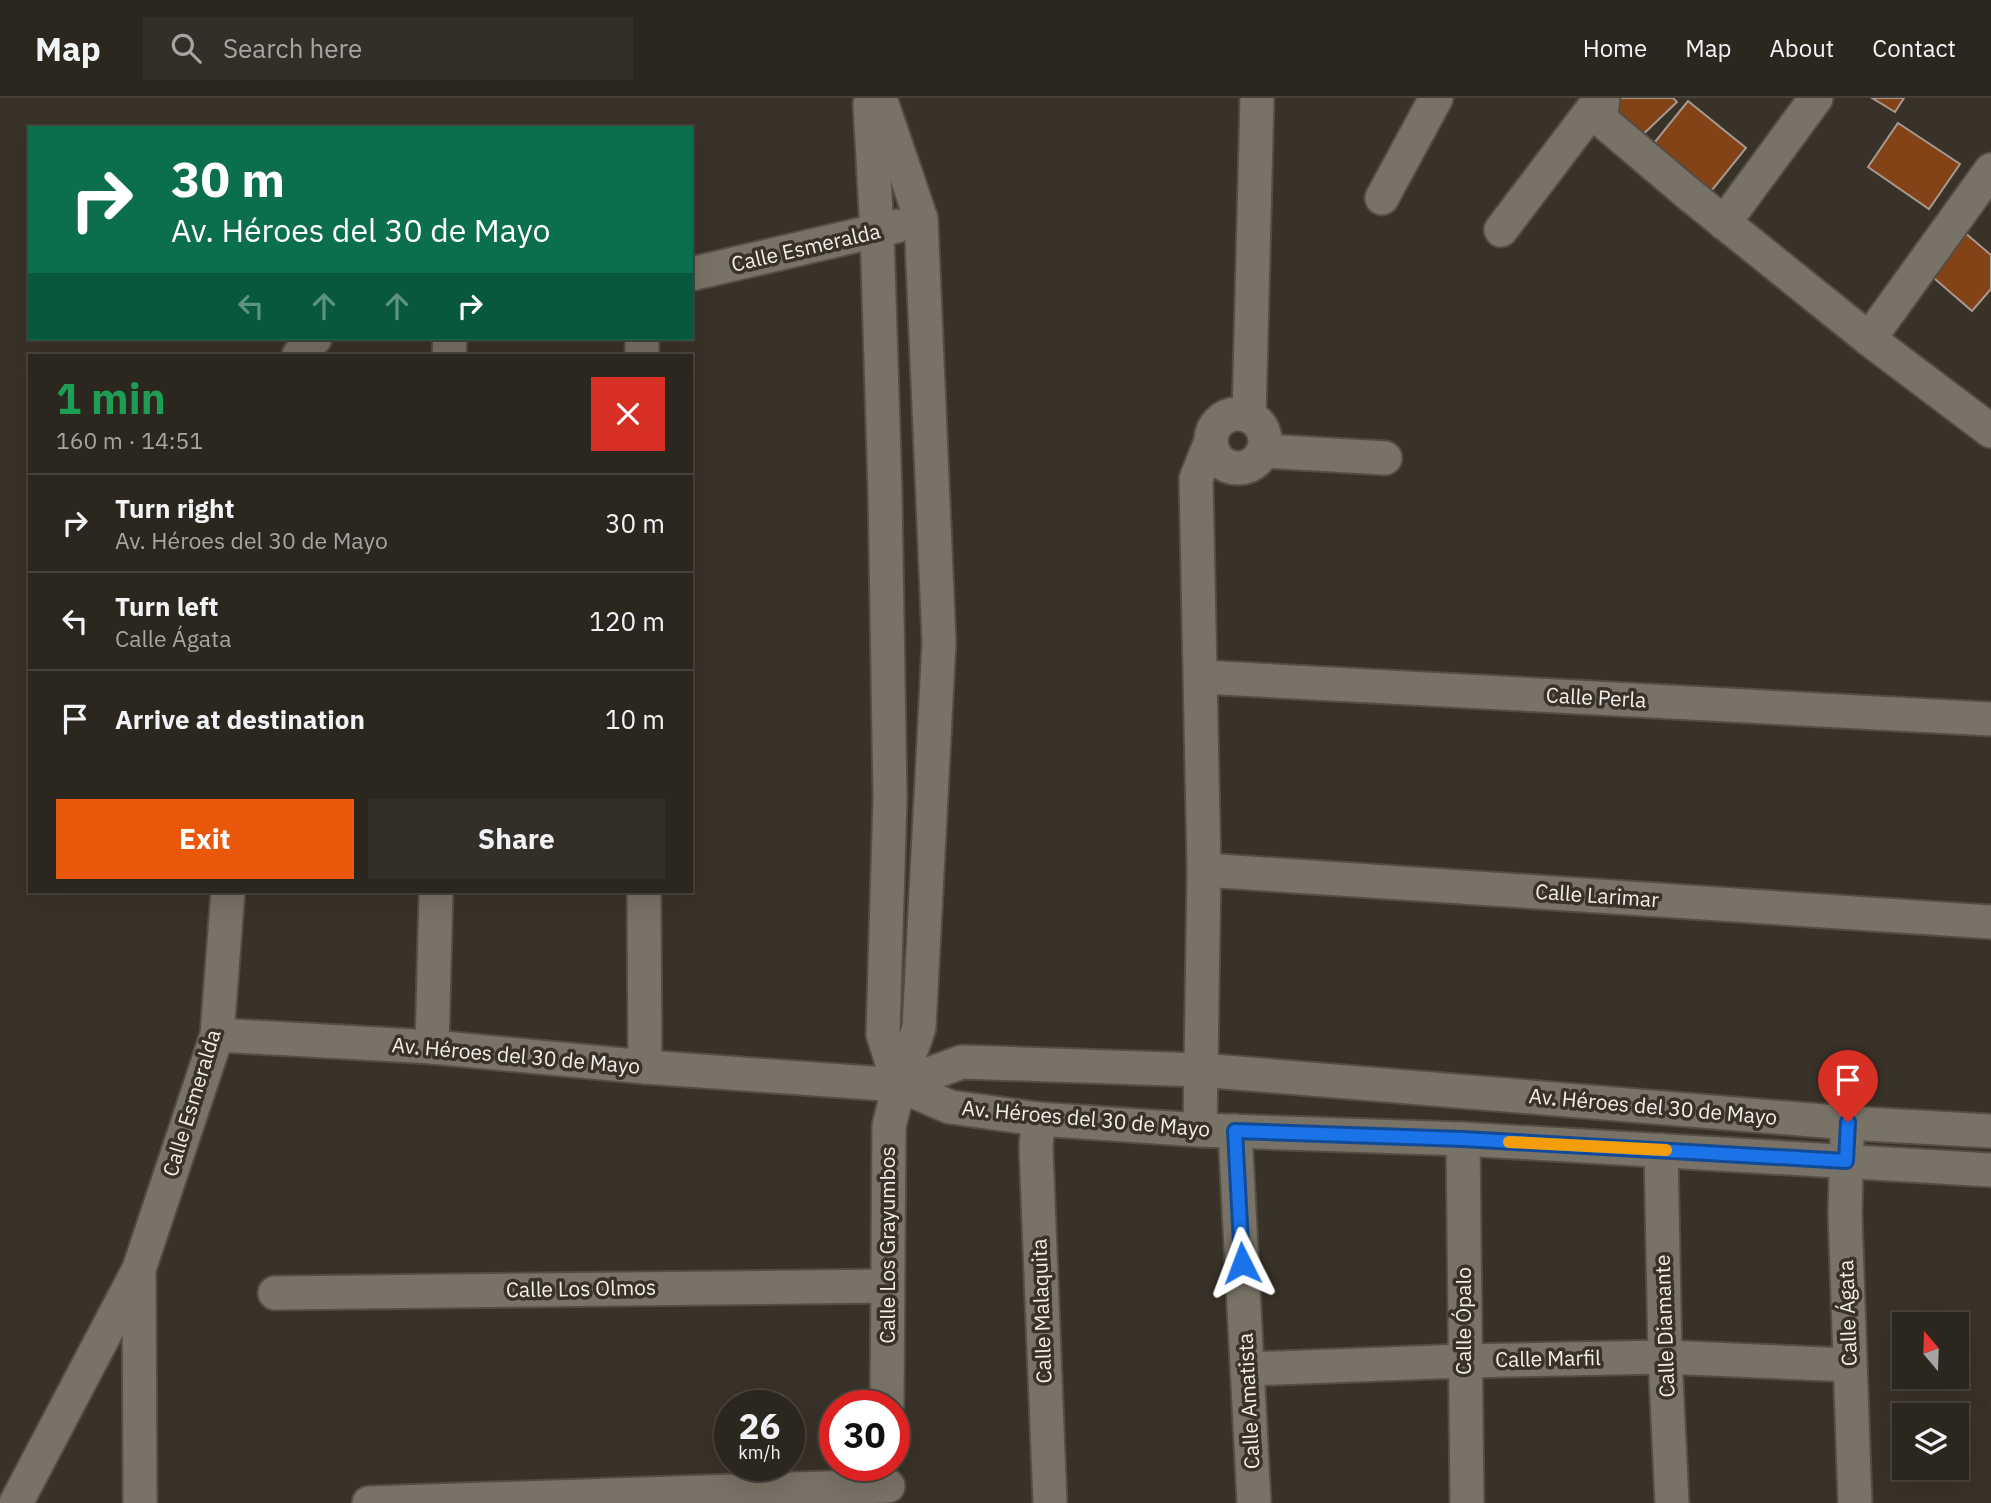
<!DOCTYPE html>
<meta charset="utf-8">
<style>
body{margin:0;font-family:"IBM Plex Sans",sans-serif;background:#332e27;color:#f1f3f6;height:100vh;display:flex;flex-direction:column;font-size:26px;white-space:nowrap}
*{box-sizing:border-box;margin:0}
p{font-size:23px;color:#a6a5a4}
.icon{flex:none;width:38px;height:38px;fill:none;stroke:currentColor;stroke-width:2;stroke-linecap:round;stroke-linejoin:round}
.map{position:relative;flex:1;overflow:hidden}
.details{position:absolute;left:28px;top:256px;width:665px;height:539px;display:flex;flex-direction:column;background:#2b261e;border-radius:0px;box-shadow:0 7px 28px #0002,0 0 0 2px #47433c}
.details>*{flex:none}
.hud{position:absolute;left:28px;top:28px;width:665px;height:214px;border-radius:0px;box-shadow:0 7px 28px #0002,0 0 0 2px #47433c;background:#0b6e4f;color:#fff;overflow:hidden}
.needle{width:46px;rotate:341deg}
.fabs{position:absolute;left:1892px;top:1214px;display:grid;gap:14px}
.fabs a{display:grid;place-items:center;width:77px;height:77px;border-radius:0px;background:#2b261e;box-shadow:0 7px 28px #0002,0 0 0 2px #47433c;font-size:35px}
.speed{position:absolute;left:714px;top:1292px;display:flex;gap:14px;font-size:35px;font-weight:700;text-align:center}
.speed>*{display:grid;place-content:center;width:91px;height:91px;border-radius:50%;background:#2b261e;box-shadow:0 7px 28px #0002,0 0 0 2px #47433c;line-height:1}
.speed small{font-size:18px;font-weight:400}
.speed .limit{border:10px solid #d22;background:#fff;color:#111}
.pin{position:absolute;display:grid;place-items:center;width:60px;height:60px;color:#fff;margin:-72px -30px;border-radius:50% 50% 50% 0;rotate:-45deg;box-shadow:0 0 7px #0007}
.pin .icon{rotate:45deg}
.me{position:absolute;width:77px;margin:-38px;rotate:357deg;stroke-linejoin:round;filter:drop-shadow(0 0 5px #0008)}
.turn{display:flex;align-items:center;gap:24px;height:147px;padding:0 28px;font-size:32px}
.turn .icon{width:91px;height:91px;stroke-width:2.5}
.turn b{display:block;font-size:49px;line-height:60px}
.lanes{display:flex;align-items:center;height:66px;padding:0 28px;background:#0003;justify-content:center;gap:35px;direction:ltr}
.lanes .off{opacity:.35}
.round{display:grid;place-items:center;flex:none;width:74px;height:74px;border-radius:0px;background:#332e27}
.headline{display:flex;align-items:center;justify-content:space-between;height:119px;padding:0 28px}
h1{font-size:42px;font-weight:700;line-height:52px;color:#1e9e55}
.action{display:flex;gap:14px;margin-top:auto;padding:14px 28px}
.action a{flex:1;height:80px;border-radius:0px;background:#ea580c;color:#fff;font-size:28px;font-weight:700;line-height:80px;text-align:center}
.action a+a{background:#332e27;color:#f1f3f6}
ul{padding:0;list-style:none}
li{display:flex;align-items:center;gap:21px;height:98px;padding:0 28px;border-top:2px solid #47433c}
li div{flex:1}
li b{display:block;font-size:26px}
li em{font-style:normal}
header{display:flex;align-items:center;gap:42px;box-sizing:border-box;height:98px;padding:0 35px;background:#2b261e;border-bottom:2px solid #47433c}
header strong{font-size:33px}
nav{display:flex;gap:38px;margin-inline-start:auto;font-size:24px}
.search{width:490px;height:63px;background:#332e27;display:flex;align-items:center;gap:18px;box-sizing:border-box;padding:0 24px;border-radius:0px;color:#a6a5a4;font-size:26px}
.map>svg:first-child{display:block}
.building{fill:#834317;stroke:#a69991;stroke-width:2}
.lines{fill:none;stroke-linecap:round;stroke-linejoin:round}
.minor-casing{stroke:#534d45;stroke-width:37}
.minor{stroke:#797266;stroke-width:33}
.route-casing{stroke:#114b97;stroke-width:18}
.route{stroke:#1a73e8;stroke-width:12}
.slow{stroke:#f59e0b;stroke-width:12}
.labels{text-anchor:middle;stroke-width:7;stroke-linejoin:round;paint-order:stroke}
.street-label{font-size:21px;fill:#f3eee8;stroke:#393228}
</style>
<header>
<strong>Map</strong>
<div class="search"><svg class="icon" aria-label="search" viewBox="0 0 24 24"><circle cx="10" cy="10" r="6"/><path d="M15 15l6 6"/></svg>Search here</div>
<nav><a>Home</a><a>Map</a><a>About</a><a>Contact</a></nav>
</header>
<div class="map">
<svg width="1991" height="1405" viewBox="0 0 1991 1405">
<rect width="100%" height="100%" fill="#393228"/>
<g class="building">
<path d="M1617 0H1673L1677 4 1635 44 1604 12Z"/>
<path d="M1872 0H1904L1895 14Z"/>
<path d="M1688 3 1746 50 1708 97 1650 50Z"/>
<path d="M1898 25 1960 66 1929 111 1868 69Z"/>
<path d="M1964 134 1991 157V191L1972 213 1928 175Z"/>
</g>
<g class="lines">
<g class="minor-casing">
<g id="minor">
<path d="M880 0 921 121 939 544 919 930 899 987 889 1028 887 1307"/>
<path d="M1603 0 1601 15 1605 25 1690 97 1869 241 1991 333"/>
<path d="M870 6 877 134 885 393 890 700 883 936 899 987"/>
<path d="M1382 100 1436 0"/>
<path d="M1724 125 1816 0"/>
<path d="M1501 132 1601 0"/>
<path d="M691 176 897 128"/>
<path d="M642 240V257"/>
<path d="M1869 241 1991 72"/>
<path d="M299 257 315 240"/>
<path d="M449 257 450 240"/>
<circle cx="1238" cy="343" r="27"/>
<path d="M1249 318 1257 0"/>
<path d="M1263 353 1385 360"/>
<path d="M1201 579 1991 621"/>
<path d="M1204 772 1991 824"/>
<path d="M644 793 645 969"/>
<path d="M217 937 432 949 645 969 899 987 950 1009 1038 1021 1200 1032 1463 1041 1991 1072"/>
<path d="M432 949 436 793"/>
<path d="M899 987 962 964 1200 972 1848 1025 1991 1033"/>
<path d="M1038 1021 1036 1050 1050 1405"/>
<path d="M1200 1032 1204 772 1196 381 1211 343"/>
<path d="M1235 1033 1254 1405"/>
<path d="M1463 1041 1467 1405"/>
<path d="M1847 1041 1845 1116 1855 1405"/>
<path d="M1661 1052 1665 1259 1672 1405"/>
<path d="M139 1177 140 1405"/>
<path d="M275 1195 887 1188"/>
<path d="M1248 1271 1464 1263 1665 1259 1849 1267"/>
<path d="M16 1405 139 1171 217 937 228 793"/>
<path d="M369 1405 888 1388"/>
</g>
</g>
<use href="#minor" class="minor"/>
</g>
<g class="lines">
<g class="route-casing">
<path id="route" d="M1242 1165 1235 1033 1463 1041 1846 1063 1848 1024"/>
</g>
<use href="#route" class="route"/>
<path class="slow" d="M1509 1044 1666 1052"/>
</g>
<g class="labels">
<g class="street-label">
<text transform="translate(806 150) rotate(-13)" y="7">Calle Esmeralda</text>
<text transform="translate(1596 600) rotate(3)" y="7">Calle Perla</text>
<text transform="translate(1597 798) rotate(4)" y="7">Calle Larimar</text>
<text transform="translate(516 958) rotate(5)" y="7">Av. Héroes del 30 de Mayo</text>
<text transform="translate(192 1005) rotate(-73)" y="7">Calle Esmeralda</text>
<text transform="translate(1653 1009) rotate(5)" y="7">Av. Héroes del 30 de Mayo</text>
<text transform="translate(1086 1021) rotate(5)" y="7">Av. Héroes del 30 de Mayo</text>
<text transform="translate(888 1147) rotate(-90)" y="7">Calle Los Grayumbos</text>
<text transform="translate(581 1191) rotate(-1)" y="7">Calle Los Olmos</text>
<text transform="translate(1042 1213) rotate(-92)" y="7">Calle Malaquita</text>
<text transform="translate(1848 1215) rotate(-92)" y="7">Calle Ágata</text>
<text transform="translate(1464 1223) rotate(-90)" y="7">Calle Ópalo</text>
<text transform="translate(1665 1228) rotate(-92)" y="7">Calle Diamante</text>
<text transform="translate(1548 1261) rotate(-1)" y="7">Calle Marfil</text>
<text transform="translate(1249 1303) rotate(-93)" y="7">Calle Amatista</text>
</g>
</g>
</svg>
<div class="fabs">
<a><svg class="needle" viewBox="-14 -14 28 28"><path d="M0-13l5 13h-10z" fill="#e53935"/><path d="M0 13l5-13h-10z" fill="#a6a5a4"/></svg></a>
<a><svg class="icon" aria-label="layers" viewBox="0 0 24 24"><path d="M12 4l9 5-9 5-9-5zM3 14l9 5 9-5"/></svg></a>
</div>
<div class="speed"><div>26<small>km/h</small></div><div class="limit">30</div></div>
<div class="pin" style="left:1848px;top:1024px;background:#d93025"><svg class="icon" aria-label="arrive" viewBox="0 0 24 24"><path d="M6 21V4h12l-3 4 3 4H6"/></svg></div>
<svg class="me" style="left:1242px;top:1165px" viewBox="-20 -20 40 40"><path d="M0-17L14 15 0 8-14 15z" fill="#1a73e8" stroke="#fff" stroke-width="4"/></svg>
<div class="hud">
<div class="turn"><svg class="icon" aria-label="right" viewBox="0 0 24 24"><path d="M7 20v-9h11M14 6l5 5-5 5"/></svg><div><b>30 m</b>Av. Héroes del 30 de Mayo</div></div>
<div class="lanes"><svg class="icon off" aria-label="left" viewBox="0 0 24 24"><path d="M17 20v-9H6M10 6l-5 5 5 5"/></svg><svg class="icon off" aria-label="ahead" viewBox="0 0 24 24"><path d="M12 20V5M6 11l6-6 6 6"/></svg><svg class="icon off" aria-label="ahead" viewBox="0 0 24 24"><path d="M12 20V5M6 11l6-6 6 6"/></svg><svg class="icon" aria-label="right" viewBox="0 0 24 24"><path d="M7 20v-9h11M14 6l5 5-5 5"/></svg></div>
</div>
<section class="details">
<div class="headline"><div><h1>1 min</h1><p>160 m · 14:51</p></div><a class="round" style="background:#d93025;color:#fff"><svg class="icon" aria-label="close" viewBox="0 0 24 24"><path d="M6 6l12 12M18 6L6 18"/></svg></a></div>
<ul>
<li><svg class="icon" aria-label="right" viewBox="0 0 24 24"><path d="M7 20v-9h11M14 6l5 5-5 5"/></svg><div><b>Turn right</b><p>Av. Héroes del 30 de Mayo</p></div><em>30 m</em></li>
<li><svg class="icon" aria-label="left" viewBox="0 0 24 24"><path d="M17 20v-9H6M10 6l-5 5 5 5"/></svg><div><b>Turn left</b><p>Calle Ágata</p></div><em>120 m</em></li>
<li><svg class="icon" aria-label="arrive" viewBox="0 0 24 24"><path d="M6 21V4h12l-3 4 3 4H6"/></svg><div><b>Arrive at destination</b></div><em>10 m</em></li>
</ul>
<div class="action"><a>Exit</a><a>Share</a></div>
</section>
</div>
